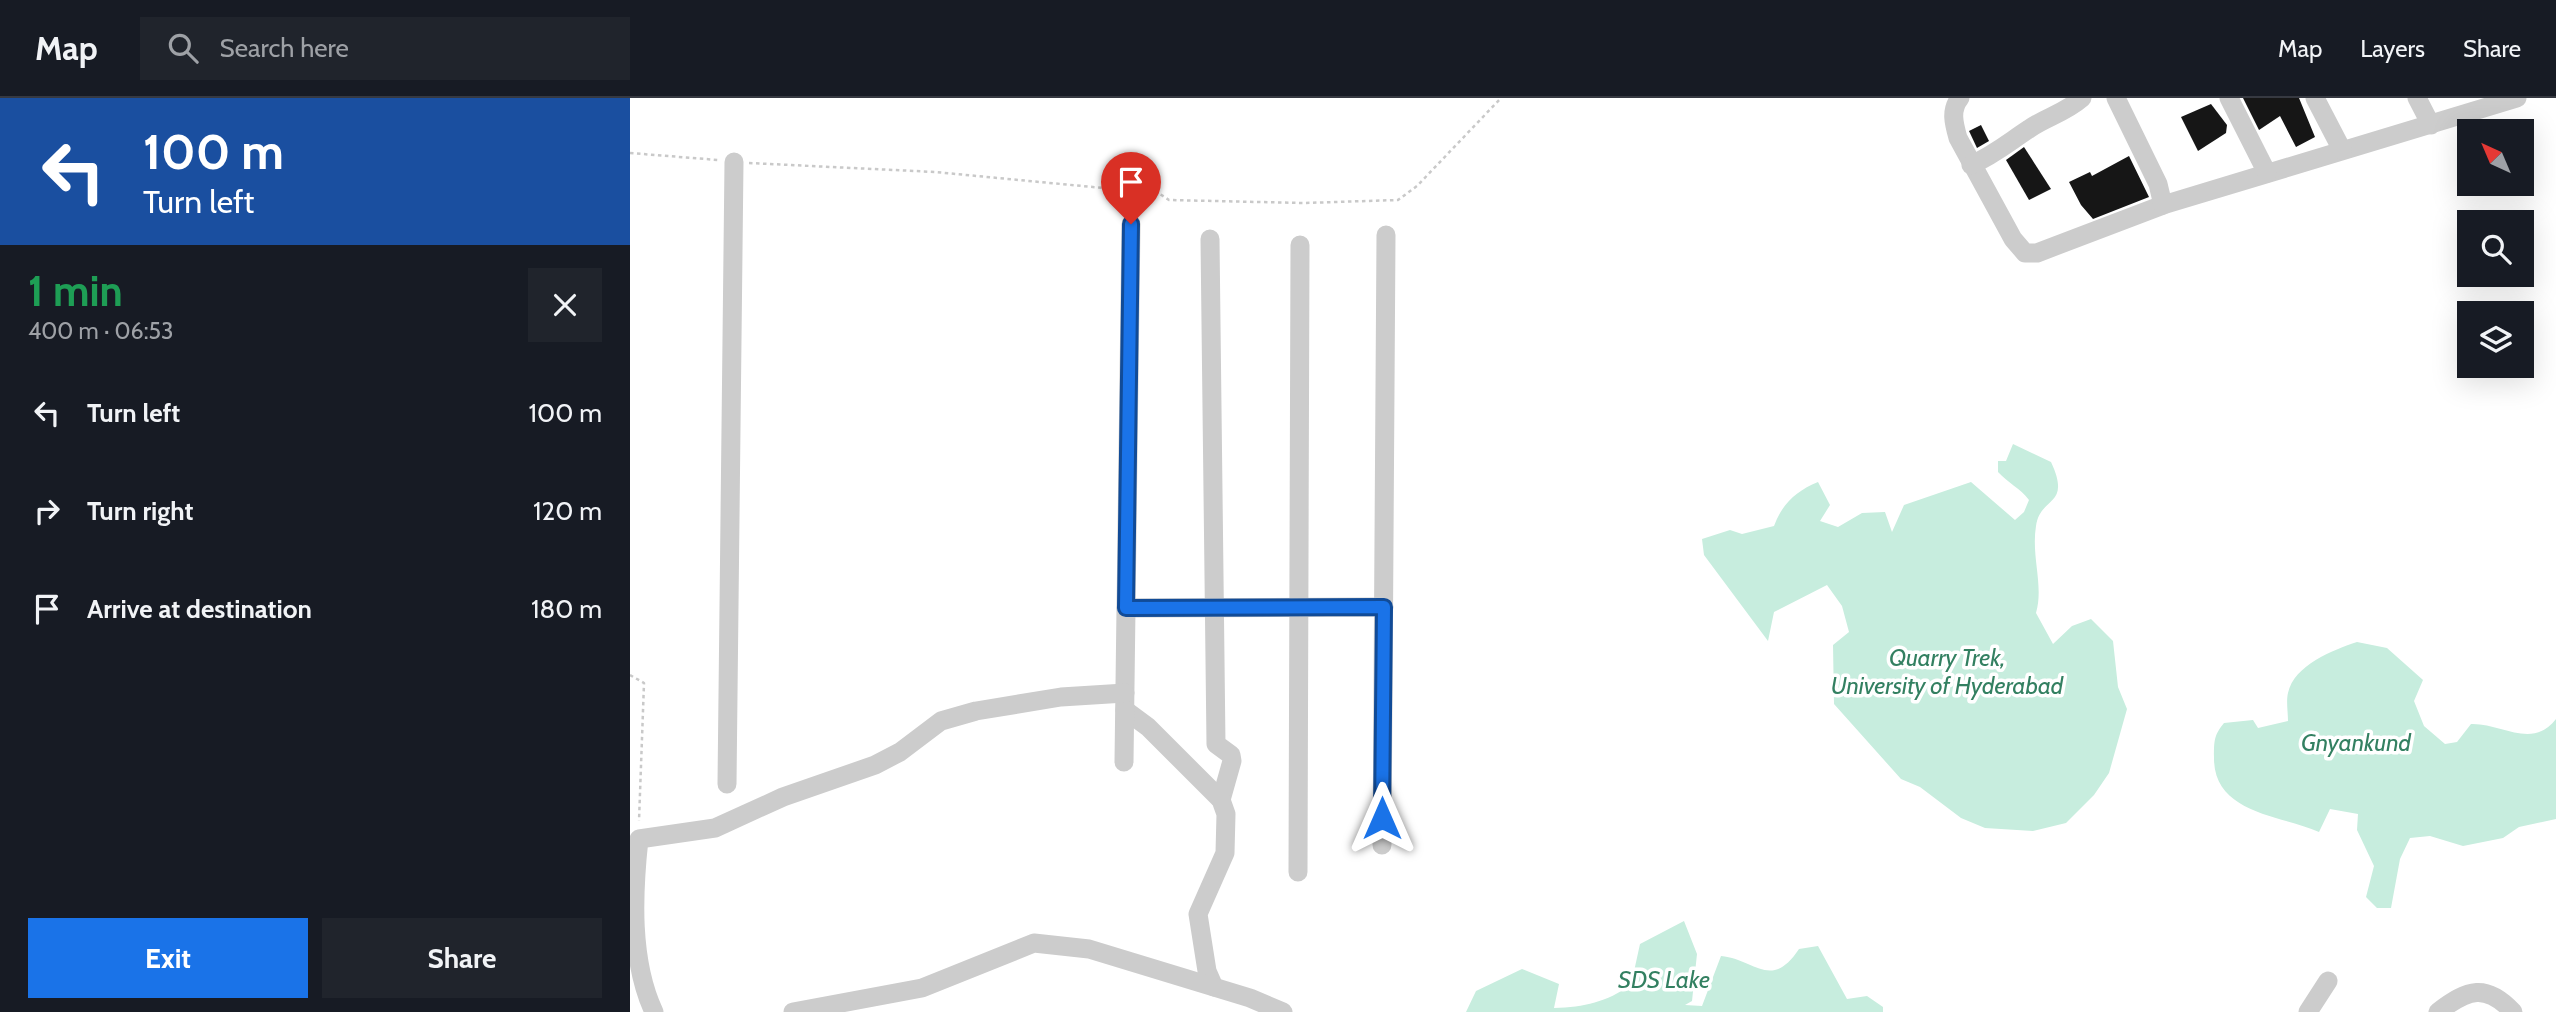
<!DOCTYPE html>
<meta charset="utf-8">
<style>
body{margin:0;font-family:Cabin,sans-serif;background:#20242c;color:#f1f3f6;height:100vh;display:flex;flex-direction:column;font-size:26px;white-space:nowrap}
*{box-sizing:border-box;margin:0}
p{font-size:23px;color:#9ea1a6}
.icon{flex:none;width:38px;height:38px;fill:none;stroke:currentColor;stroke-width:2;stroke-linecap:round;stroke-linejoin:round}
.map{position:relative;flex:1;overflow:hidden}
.side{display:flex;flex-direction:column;background:#171b24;width:630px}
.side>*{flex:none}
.top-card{background:#1a4fa0;color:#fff;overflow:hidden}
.needle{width:46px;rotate:316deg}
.tools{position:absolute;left:1827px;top:21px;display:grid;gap:14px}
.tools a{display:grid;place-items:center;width:77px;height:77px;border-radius:0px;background:#171b24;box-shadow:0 7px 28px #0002;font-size:35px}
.pin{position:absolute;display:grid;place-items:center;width:60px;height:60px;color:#fff;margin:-72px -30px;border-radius:50% 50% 50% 0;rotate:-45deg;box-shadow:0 0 7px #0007}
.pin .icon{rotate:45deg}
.me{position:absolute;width:77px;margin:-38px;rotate:0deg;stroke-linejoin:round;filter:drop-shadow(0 0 5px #0008)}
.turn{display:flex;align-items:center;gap:24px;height:147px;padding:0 28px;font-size:32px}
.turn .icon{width:91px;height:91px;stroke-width:2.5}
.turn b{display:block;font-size:49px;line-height:60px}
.round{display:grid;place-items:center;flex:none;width:74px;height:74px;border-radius:0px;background:#20242c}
.overview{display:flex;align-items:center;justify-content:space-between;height:119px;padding:0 28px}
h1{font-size:42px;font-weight:700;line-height:52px;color:#1e9e55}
.primary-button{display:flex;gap:14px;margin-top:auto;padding:14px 28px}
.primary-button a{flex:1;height:80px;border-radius:0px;background:#1a73e8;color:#fff;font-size:28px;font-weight:700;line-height:80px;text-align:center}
.primary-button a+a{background:#20242c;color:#f1f3f6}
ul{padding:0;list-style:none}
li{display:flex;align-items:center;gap:21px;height:98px;padding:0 28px}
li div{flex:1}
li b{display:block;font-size:26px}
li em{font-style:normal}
header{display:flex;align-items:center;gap:42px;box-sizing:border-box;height:98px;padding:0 35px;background:#171b24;border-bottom:2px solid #363941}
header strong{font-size:33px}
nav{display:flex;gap:38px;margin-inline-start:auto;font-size:24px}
.search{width:490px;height:63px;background:#20242c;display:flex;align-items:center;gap:18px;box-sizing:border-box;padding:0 24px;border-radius:0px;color:#9ea1a6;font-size:26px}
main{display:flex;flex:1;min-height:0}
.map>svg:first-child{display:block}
.water{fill:#c7edde}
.building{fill:#161616}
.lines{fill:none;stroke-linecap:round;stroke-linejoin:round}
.path{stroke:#c9c9c9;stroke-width:2.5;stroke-dasharray:3.5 3.5;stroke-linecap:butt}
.minor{stroke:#ccc;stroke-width:19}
.route-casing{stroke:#114b97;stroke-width:18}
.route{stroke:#1a73e8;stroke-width:12}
.labels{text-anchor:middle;stroke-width:7;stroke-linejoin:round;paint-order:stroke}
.water-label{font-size:24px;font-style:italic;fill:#338061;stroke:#fff}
</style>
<header>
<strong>Map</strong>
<div class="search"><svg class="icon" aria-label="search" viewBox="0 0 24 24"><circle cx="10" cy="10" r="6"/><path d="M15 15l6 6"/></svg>Search here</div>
<nav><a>Map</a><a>Layers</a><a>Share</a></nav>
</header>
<main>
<section class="side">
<div class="top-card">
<div class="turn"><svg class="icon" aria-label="left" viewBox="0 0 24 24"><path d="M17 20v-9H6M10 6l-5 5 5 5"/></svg><div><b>100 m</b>Turn left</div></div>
</div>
<div class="overview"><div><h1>1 min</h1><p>400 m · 06:53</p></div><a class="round"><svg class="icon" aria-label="close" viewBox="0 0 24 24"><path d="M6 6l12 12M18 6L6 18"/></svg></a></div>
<ul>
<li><svg class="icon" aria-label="left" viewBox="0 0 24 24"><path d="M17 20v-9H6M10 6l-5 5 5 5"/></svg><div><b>Turn left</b></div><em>100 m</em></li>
<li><svg class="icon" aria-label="right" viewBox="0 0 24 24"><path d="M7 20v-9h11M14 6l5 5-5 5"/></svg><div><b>Turn right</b></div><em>120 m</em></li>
<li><svg class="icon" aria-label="arrive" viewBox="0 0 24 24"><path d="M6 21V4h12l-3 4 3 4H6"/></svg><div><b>Arrive at destination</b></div><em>180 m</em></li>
</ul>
<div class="primary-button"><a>Exit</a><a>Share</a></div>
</section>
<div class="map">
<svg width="1926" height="914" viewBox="0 0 1926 914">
<rect width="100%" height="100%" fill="#fff"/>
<g class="water">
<path d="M1383 346 1421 364C1442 409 1410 398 1406 428 1401 459 1414 487 1406 515L1423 546 1442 528 1461 521 1483 543 1488 589 1497 611 1479 675 1464 697 1436 725 1403 733 1355 730 1331 720 1290 689 1271 681 1204 606 1203 547 1219 534 1212 508 1197 487 1144 514 1138 543 1074 457 1072 441 1100 432 1112 436 1144 428C1152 406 1166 393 1188 384L1200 407 1190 423 1208 429 1232 415 1255 414 1262 434 1274 407 1341 384 1385 422 1394 414 1399 402C1390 390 1378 385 1368 374V363H1376Z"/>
<path d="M1727 544 1757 550 1793 582 1784 603 1794 628 1815 646 1827 644 1841 626C1872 625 1902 652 1926 621V721L1889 729 1873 740 1833 748 1800 738 1780 740 1770 761 1761 810H1747L1736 799 1744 768 1727 732 1728 716 1700 711 1689 734C1651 717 1583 716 1584 659 1584 643 1584 637 1594 625L1623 622 1628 630 1658 623C1658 614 1656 603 1658 595 1664 567 1703 552 1727 544Z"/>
<path d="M1054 823 1067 856 1062 903 1055 907 1072 908 1091 858C1125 861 1141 893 1169 851L1188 848 1217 901 1237 898 1253 909V914H836L846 893 892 871 929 886 924 910C955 909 976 904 1001 887L1010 846Z"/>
</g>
<g class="building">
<path d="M1613 0H1669L1685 39 1666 49 1650 18 1629 32Z"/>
<path d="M1581 6 1597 27 1596 35 1568 53 1551 19Z"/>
<path d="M1351 27 1359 43 1347 50 1339 33Z"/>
<path d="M1394 49 1421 91 1399 102 1376 62Z"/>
<path d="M1499 58 1519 99 1463 121 1451 107 1439 84 1460 74 1462 78Z"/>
</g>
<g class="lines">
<g class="path">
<path d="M0 55 88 62"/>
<path d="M119 65 305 74 473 90 492 79 512 84 539 102 674 105 768 102 787 88 871 0"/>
<path d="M0 577 14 585 9 723"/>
</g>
<g class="minor">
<path d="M1330 0C1320 12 1324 26 1328 40L1383 141 1395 155H1407L1533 107 1887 0"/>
<path d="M1486 0 1528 86 1533 107"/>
<path d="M1599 0 1637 75"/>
<path d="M1685 0 1712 52"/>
<path d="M1787 0 1801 27"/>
<path d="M1341 67C1364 57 1379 44 1399 31 1416 19 1435 15 1452 0"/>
<path d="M580 141 586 646 601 657 602 663 591 702"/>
<path d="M496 510 754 509"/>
<path d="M495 612 518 629 591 702 596 716 595 755 568 816 577 873 584 889"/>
<path d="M494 664 501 126"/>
<path d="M97 686 104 64"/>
<path d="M752 747 756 137"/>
<path d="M668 774 670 147"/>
<path d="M24 914C0 863 3 796 9 741L85 730 153 699 245 667 270 654 311 623 346 613 431 599 495 595"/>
<path d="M163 914 292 890 404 845 459 851 620 900 653 914"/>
<path d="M1678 914 1698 883"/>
<path d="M1808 914C1838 891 1856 885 1883 914"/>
</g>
</g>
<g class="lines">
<g class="route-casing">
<path id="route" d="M501 126 496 510 754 509 752 720"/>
</g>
<use href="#route" class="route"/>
</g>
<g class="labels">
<g class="water-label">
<text x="1317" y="568">Quarry Trek,<tspan x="1317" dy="28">University of Hyderabad</tspan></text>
<text x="1726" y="653">Gnyankund</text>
<text x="1034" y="890">SDS Lake</text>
</g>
</g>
</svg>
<div class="tools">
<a><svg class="needle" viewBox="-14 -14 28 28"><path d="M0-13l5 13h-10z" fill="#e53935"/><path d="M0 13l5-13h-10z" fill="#9ea1a6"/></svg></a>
<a><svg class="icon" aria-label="search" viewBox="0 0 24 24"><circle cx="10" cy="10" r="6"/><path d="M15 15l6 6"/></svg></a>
<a><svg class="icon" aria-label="layers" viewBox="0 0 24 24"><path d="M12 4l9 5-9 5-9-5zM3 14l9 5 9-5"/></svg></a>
</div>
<div class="pin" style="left:501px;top:126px;background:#d93025"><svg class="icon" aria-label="arrive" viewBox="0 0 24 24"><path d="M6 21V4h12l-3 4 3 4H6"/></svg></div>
<svg class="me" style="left:752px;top:720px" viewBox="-20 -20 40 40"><path d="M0-17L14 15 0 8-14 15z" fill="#1a73e8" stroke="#fff" stroke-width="4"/></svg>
</div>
</main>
